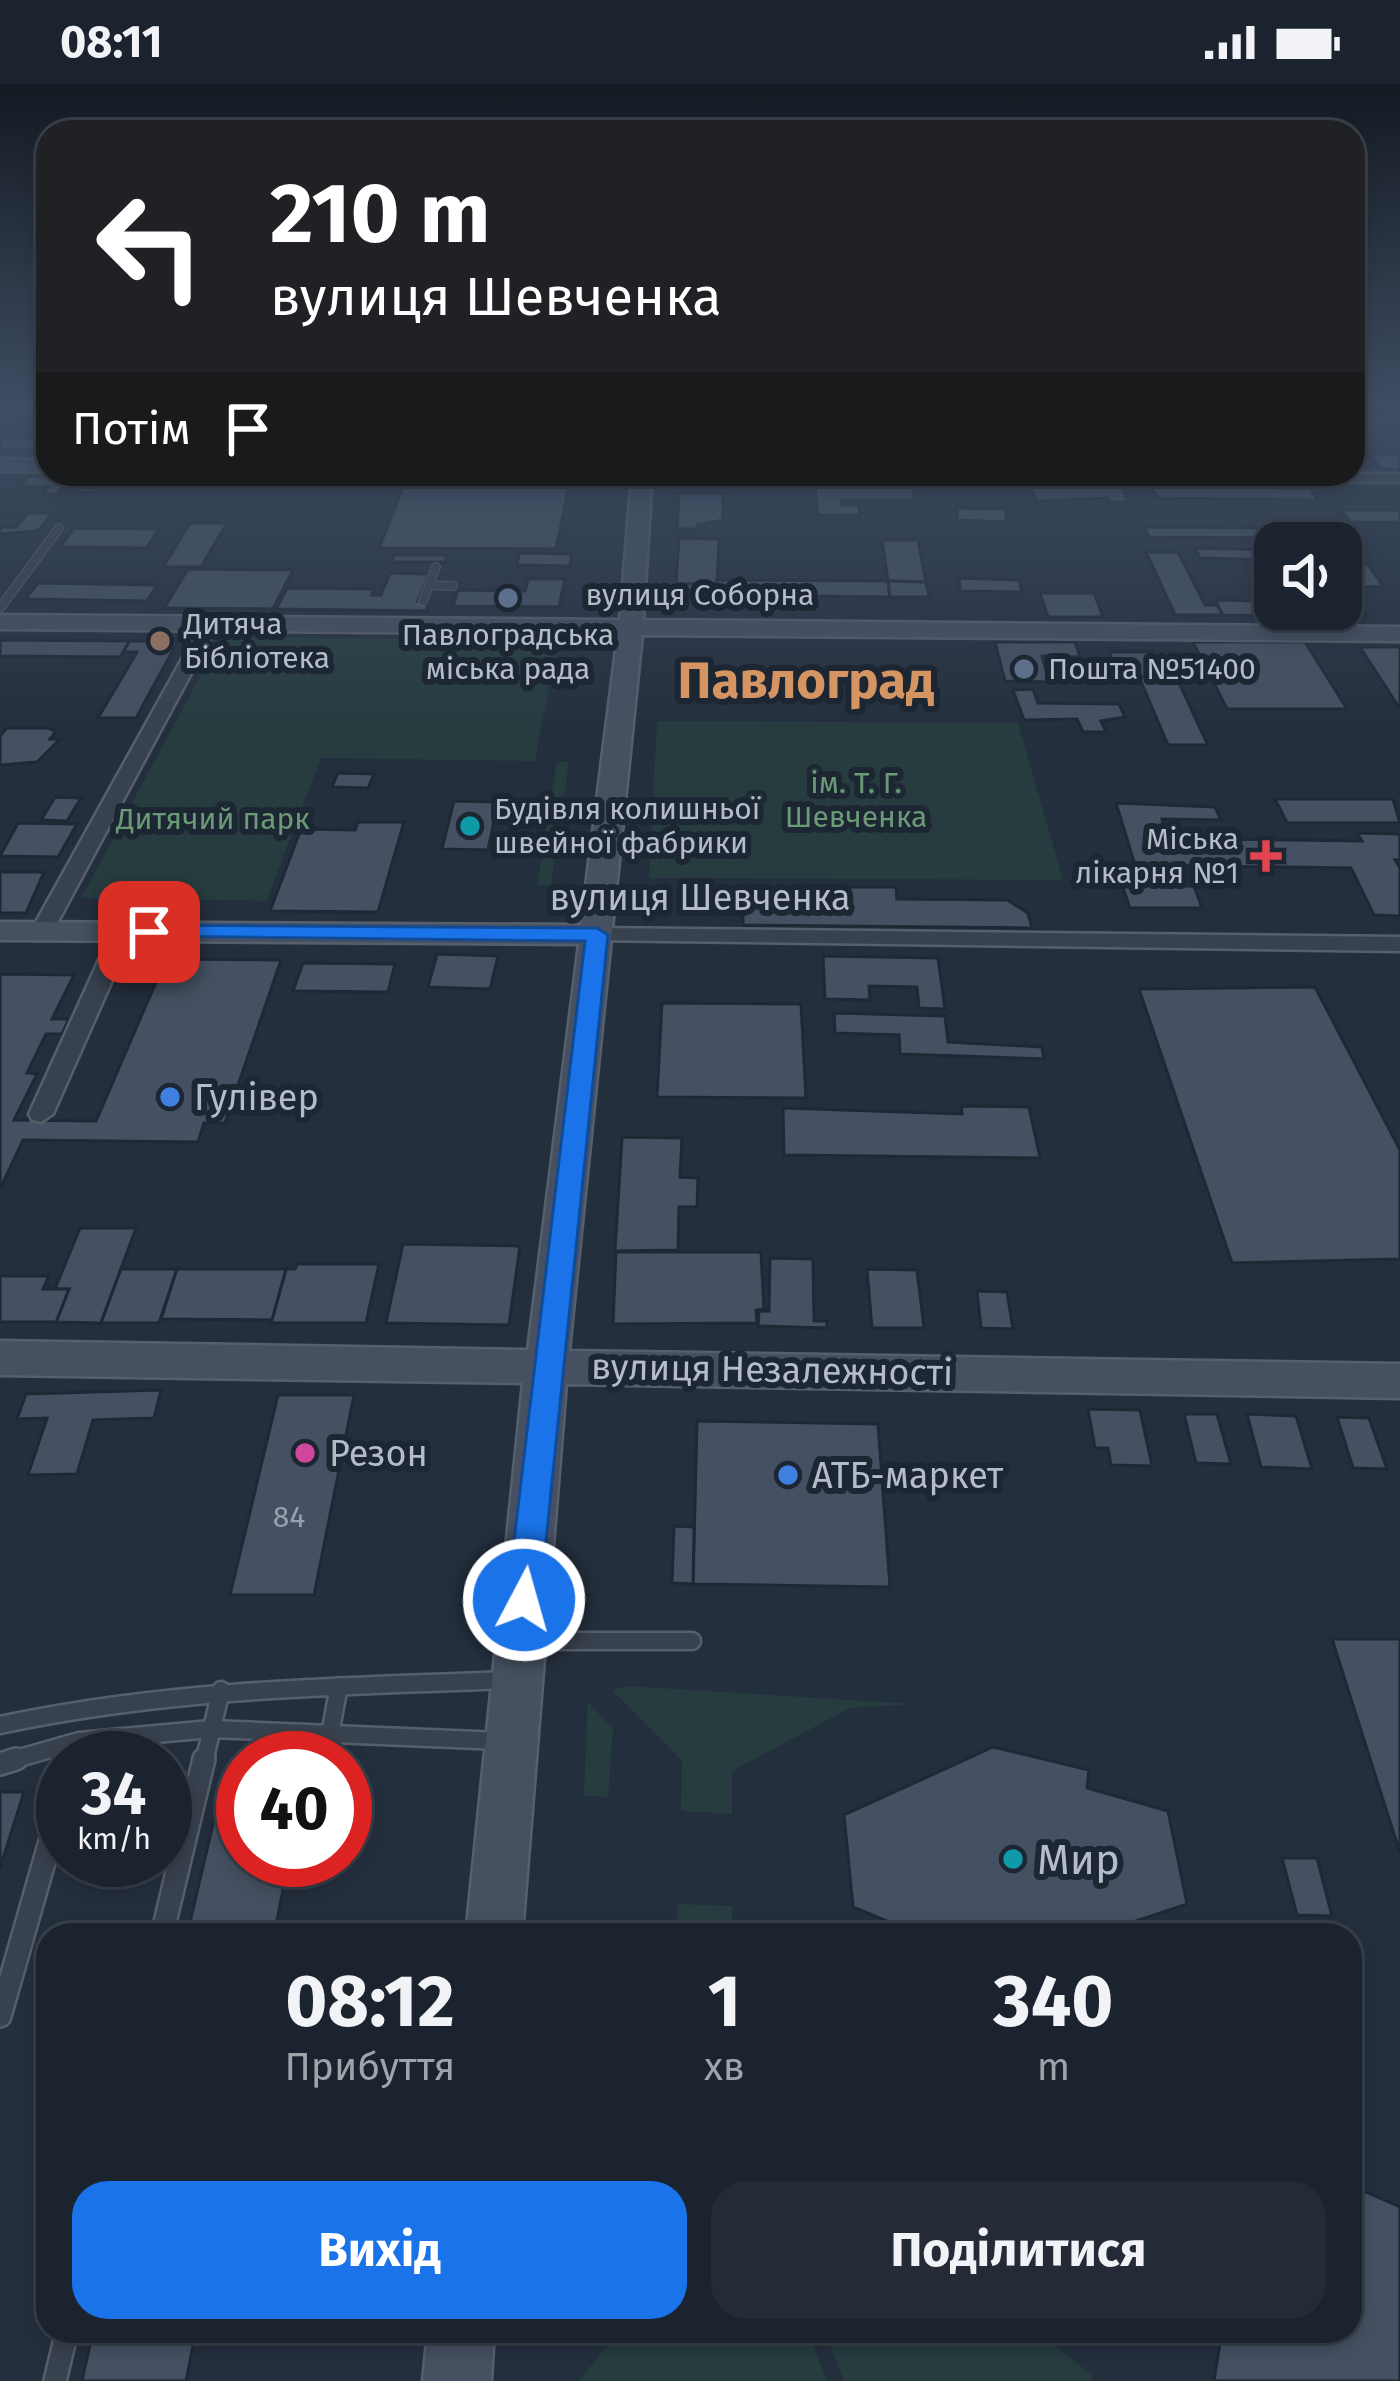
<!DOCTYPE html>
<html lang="uk">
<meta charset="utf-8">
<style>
body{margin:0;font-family:"Fira Sans",sans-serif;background:#242b36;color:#f1f3f6;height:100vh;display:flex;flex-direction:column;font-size:45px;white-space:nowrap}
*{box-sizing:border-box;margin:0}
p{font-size:39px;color:#a0a4aa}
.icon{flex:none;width:66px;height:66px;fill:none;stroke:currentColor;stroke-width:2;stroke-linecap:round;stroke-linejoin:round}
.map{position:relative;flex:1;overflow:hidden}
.sheet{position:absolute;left:36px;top:1839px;width:1326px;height:420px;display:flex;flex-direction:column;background:#1b232e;border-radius:36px;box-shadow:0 6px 18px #0003,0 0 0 3px #39404a}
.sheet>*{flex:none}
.hud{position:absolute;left:36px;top:36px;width:1329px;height:366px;border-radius:36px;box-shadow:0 6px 18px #0003,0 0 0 3px #39404a;background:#202124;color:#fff;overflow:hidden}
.buttons{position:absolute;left:1254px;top:438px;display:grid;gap:24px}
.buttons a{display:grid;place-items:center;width:108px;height:108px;border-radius:24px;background:#1b232e;box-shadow:0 6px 18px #0003,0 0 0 3px #39404a;font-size:60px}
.speed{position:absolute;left:36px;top:1647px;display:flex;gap:24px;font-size:60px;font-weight:700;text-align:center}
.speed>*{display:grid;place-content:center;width:156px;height:156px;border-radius:50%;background:#1b232e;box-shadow:0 6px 18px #0003,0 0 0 3px #39404a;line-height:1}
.speed small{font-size:30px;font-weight:400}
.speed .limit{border:18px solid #d22;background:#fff;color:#111}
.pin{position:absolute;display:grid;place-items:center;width:102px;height:102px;color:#fff;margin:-51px;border-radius:24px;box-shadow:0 6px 18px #0006}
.me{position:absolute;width:132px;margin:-66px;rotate:6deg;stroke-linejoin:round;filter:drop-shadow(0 0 9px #0008)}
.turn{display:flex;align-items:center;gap:42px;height:252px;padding:0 36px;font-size:54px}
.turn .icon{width:156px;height:156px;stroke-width:2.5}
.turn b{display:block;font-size:84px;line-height:102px}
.then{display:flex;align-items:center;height:114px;padding:0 36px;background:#0003;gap:24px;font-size:45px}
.eta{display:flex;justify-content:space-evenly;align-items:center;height:204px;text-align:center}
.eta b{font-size:72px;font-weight:700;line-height:84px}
.action{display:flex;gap:24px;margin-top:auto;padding:24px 36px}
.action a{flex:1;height:138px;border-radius:36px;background:#1a73e8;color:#fff;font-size:48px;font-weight:700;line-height:138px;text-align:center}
.action a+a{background:#242b36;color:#f1f3f6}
.status{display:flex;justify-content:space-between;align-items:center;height:84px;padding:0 60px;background:#1b232e;direction:ltr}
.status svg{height:33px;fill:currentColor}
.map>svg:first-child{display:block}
.green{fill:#263c3f}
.building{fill:#455162;stroke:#1f2835;stroke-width:3}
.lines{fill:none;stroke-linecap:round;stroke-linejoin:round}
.lane-far2-casing{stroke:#565f6c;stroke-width:10}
.lane-far1-casing{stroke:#565f6c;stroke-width:21}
.lane-casing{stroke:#565f6c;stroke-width:26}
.street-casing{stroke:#565f6c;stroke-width:5}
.secondary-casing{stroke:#565f6c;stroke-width:5}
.lane-far2{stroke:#38414e;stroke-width:8}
.lane-far1{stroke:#38414e;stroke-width:16}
.lane{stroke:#38414e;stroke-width:21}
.street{fill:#38414e;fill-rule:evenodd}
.secondary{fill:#465061;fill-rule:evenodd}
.route{fill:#1a73e8;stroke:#114b97;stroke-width:3}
.service-dot{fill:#5c6f8a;stroke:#1d2633;stroke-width:4.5}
.education-dot{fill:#8d6e63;stroke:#1d2633;stroke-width:4.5}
.culture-dot{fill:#0f9aa8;stroke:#1d2633;stroke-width:4.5}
.health-dot{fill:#e0444e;stroke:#1d2633;stroke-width:4.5}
.shop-dot{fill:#3f7fe0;stroke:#1d2633;stroke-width:4.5}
.hotel-dot{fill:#d1479c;stroke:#1d2633;stroke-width:4.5}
.labels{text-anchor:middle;stroke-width:12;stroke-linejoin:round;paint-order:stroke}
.far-street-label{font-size:30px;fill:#b4bcc9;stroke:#1d2633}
.far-poi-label{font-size:30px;fill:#b4bcc9;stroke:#1d2633;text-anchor:start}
.far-park-label{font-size:30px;fill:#6b9a76;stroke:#1d2633}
.number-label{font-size:30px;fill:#98a1af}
.street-label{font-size:36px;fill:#b4bcc9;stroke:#1d2633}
.poi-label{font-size:36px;fill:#b4bcc9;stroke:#1d2633;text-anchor:start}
.near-poi-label{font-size:42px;fill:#b4bcc9;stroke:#1d2633;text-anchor:start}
.far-town-label{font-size:51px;font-weight:bold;fill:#d59563;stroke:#1d2633}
</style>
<div class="status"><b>08:11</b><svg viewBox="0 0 49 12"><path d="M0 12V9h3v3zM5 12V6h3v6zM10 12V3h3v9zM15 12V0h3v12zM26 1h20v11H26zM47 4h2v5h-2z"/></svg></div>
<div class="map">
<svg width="1400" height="2297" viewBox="0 0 1400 2297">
<rect width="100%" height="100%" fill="#242f3e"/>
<g class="green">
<path d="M221 553 558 556 535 677 321 674 266 817 81 814Z"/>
<path d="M657 637 1018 639 1063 796 649 794Z"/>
<path d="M557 678H569L551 801H537Z"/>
<path d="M628 1602 915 1620 850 1624 732 1687V1730L681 1727 682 1677 612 1606Z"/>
<path d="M588 1618 613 1645 608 1713 584 1712Z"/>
<path d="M678 1820 732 1822 733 1851H677Z"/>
<path d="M619 2247H808L827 2297H579Z"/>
<path d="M824 2247H1037L1093 2292 1092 2297H844Z"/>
</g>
<g class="building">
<path d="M1353 330 1400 331V341L1353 340Z"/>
<rect x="0" y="355" width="48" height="11"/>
<path d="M1369 370H1400V386L1381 385Z"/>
<path d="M29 392H72L58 410H42L48 403H19Z"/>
<path d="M91 392H131L122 404 78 409Z"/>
<path d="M406 396 570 397 556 465 379 464Z"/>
<path d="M815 400H912L915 416H841L842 421H859L860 431H818Z"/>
<path d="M1031 401 1121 402 1128 418H1110L1108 414 1036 417Z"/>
<path d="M1152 403 1310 404 1318 416 1157 414Z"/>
<path d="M679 409H723V436L697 441V445H677Z"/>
<path d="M957 424 1005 425 1007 438 957 436Z"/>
<path d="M1341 426H1400V439L1350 438Z"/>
<path d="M28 429H52L38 447 0 450V443H16Z"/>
<path d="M190 439H227L201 483H163Z"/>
<path d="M1144 443 1273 444 1279 454 1149 453Z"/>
<path d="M74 444 159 445 146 464 60 463Z"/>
<path d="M679 454 719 455 717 500H676Z"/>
<path d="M882 456H918L926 498 888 497Z"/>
<path d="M1341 460H1353L1384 503H1350L1341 490Z"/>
<path d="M1195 464 1275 466V476L1200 474Z"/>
<path d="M1146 468H1178L1205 521H1217L1223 531H1175Z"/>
<path d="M519 469 572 470 570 482 517 481Z"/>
<path d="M394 471H447L445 478H391Z"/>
<path d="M188 485 293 486 273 525 164 524Z"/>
<path d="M390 489 429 490 418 517H429L426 527 276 525 287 504 374 505 372 511H381Z"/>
<path d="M959 494 1019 496 1022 508 960 507Z"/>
<path d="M528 495H565L559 523 453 522 458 506 525 507Z"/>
<path d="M717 496 716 511 676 504V500H717Z"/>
<path d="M717 496 888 497 890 513 716 511Z"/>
<path d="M888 497 926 498 929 513H890Z"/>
<path d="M38 499 157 501 147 517 25 515Z"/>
<path d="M1040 509H1094L1103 533H1048Z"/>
<path d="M1215 516 1275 517V525H1341V517H1357L1367 532 1223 531Z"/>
<path d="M0 556 130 557 120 573 0 572Z"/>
<path d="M130 557H178L136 634H98L137 568H123Z"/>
<path d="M995 558H1075L1080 573 1042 572 1049 598 1005 597Z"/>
<path d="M1193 558H1305L1347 625H1227Z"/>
<path d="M1360 563H1400V625Z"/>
<path d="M1109 568H1175L1183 586H1173L1208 661H1168L1134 581H1114Z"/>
<path d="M1033 605 1038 619 1119 620 1125 633 1101 637 1106 648H1083L1077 635 1024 636 1013 606Z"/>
<path d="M7 644H48L56 647 50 655H60L37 678 0 681V652Z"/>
<path d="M338 689 374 690 368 704 332 703Z"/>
<path d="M55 713 81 714 67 737 41 736Z"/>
<path d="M1275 715H1393L1400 739H1287Z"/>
<path d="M454 717 498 718 488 766 442 765Z"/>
<path d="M1116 719 1215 723 1221 736 1162 735 1173 768 1222 769 1217 755 1362 757 1357 749 1400 750V776H1395L1400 784V832L1374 831 1351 784 1135 781Z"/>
<path d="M358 738H404L378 828 270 827 301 745 355 746Z"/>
<path d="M18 739 77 740 58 773 0 772Z"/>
<path d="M0 788H44L26 829H0Z"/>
<path d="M1122 801 1194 802 1202 824H1130Z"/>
<path d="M825 803H896L897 815 1007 816 1028 829 1032 844 743 841V831H684V816L826 817Z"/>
<path d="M437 870 498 872 490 905 428 903Z"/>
<path d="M823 872 938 874 945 925 919 924 917 903 869 902 870 916 825 915Z"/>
<path d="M166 875 281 876 225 1039H204L198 1058 23 1056 0 1105V890L74 891 52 935H69L62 950H46L27 989 37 990 14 1036 96 1037Z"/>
<path d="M303 879 395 880 388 908 293 907Z"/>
<path d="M1315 903 1400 1066V1175L1232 1179 1139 905Z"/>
<path d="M662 919 801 920 806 1014 657 1013Z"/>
<path d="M834 929 945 932 948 958 1042 963 1044 975 900 970 899 951 835 949Z"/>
<path d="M961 1022 1029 1023 1040 1074 784 1071 783 1024 962 1030Z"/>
<path d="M622 1053 682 1054 680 1093 698 1094 697 1123H679L678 1166 615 1167Z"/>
<path d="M80 1144H136L101 1239 56 1238 69 1205H55Z"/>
<path d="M403 1160 520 1162 509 1241 386 1239Z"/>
<path d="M616 1168H761L764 1225 756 1226 757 1239 613 1240Z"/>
<path d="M770 1174 813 1175 814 1237H827V1244L758 1242 759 1227H769Z"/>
<path d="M297 1180H379L366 1239H271L286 1185H295Z"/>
<path d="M121 1185H177L159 1239H101Z"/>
<path d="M177 1185H286L272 1236 161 1235Z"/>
<path d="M867 1185 917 1186 924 1244H872Z"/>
<path d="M0 1192H49L43 1205H69L56 1238H0Z"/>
<path d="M977 1207 1007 1208 1013 1245 981 1244Z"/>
<path d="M161 1306 154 1334 93 1336 77 1390 28 1391 47 1334 17 1335 26 1310Z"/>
<path d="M278 1311H354L314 1511H230Z"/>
<path d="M1088 1325 1140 1326 1152 1382 1111 1381 1108 1364H1095Z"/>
<path d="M1184 1330H1217L1231 1380 1196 1379Z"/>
<path d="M1247 1330 1296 1332 1312 1385 1261 1383Z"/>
<path d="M1337 1333 1369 1334 1387 1385 1353 1384Z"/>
<path d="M697 1337 878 1340 890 1503 693 1500Z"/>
<path d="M674 1442 694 1443 693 1500 672 1499Z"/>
<path d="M1332 1555H1400V1769Z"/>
<path d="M993 1663 1089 1686 1087 1704 1168 1727 1187 1820 1106 1847 1107 1851H920L853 1823 844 1731Z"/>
<path d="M221 1706 243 1707V1776H289L274 1851H187Z"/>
<path d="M0 1708H24L0 1784Z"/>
<path d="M1282 1774H1317L1332 1832 1297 1831Z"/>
<path d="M1350 2101 1400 2123V2297H1214L1222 2247H1350Z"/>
<path d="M93 2247H196L186 2297H82Z"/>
</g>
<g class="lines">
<g class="lane-far2-casing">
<g id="lane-far2">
<path d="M429 501 453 502"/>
<path d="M423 517 436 483"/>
<path d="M0 524 59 444"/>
</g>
</g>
<g class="lane-far1-casing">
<g id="lane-far1">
<path d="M531 1557H692"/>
<path d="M0 1641C169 1605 338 1602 511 1596"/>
<path d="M330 1650 339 1602"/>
<path d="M5 1678 79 1657 211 1645 501 1657"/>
<path d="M204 1678 221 1606"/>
</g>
</g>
<g class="lane-casing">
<g id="lane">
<path d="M0 1680 16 1675"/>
<path d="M162 1851 204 1675"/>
<path d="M0 1932 63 1712"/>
<path d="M55 2297 67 2247"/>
</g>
</g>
<g class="street-casing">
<g id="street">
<path d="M876 390H1400V398L883 394Z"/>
<path d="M203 537 217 541 53 847 50 852H34L31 847Z"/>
<path d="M123 840 134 847 53 1030 41 1038 32 1036 29 1030 112 847Z"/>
<path d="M597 844 1400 853V867L589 856V846Z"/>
</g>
</g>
<g class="secondary-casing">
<g id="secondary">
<path d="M0 375 48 376V388L0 387Z"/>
<path d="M632 390H652L643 536 1400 543V557L642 551 569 1267 1400 1280V1314L566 1300 522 1851H466L523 1299 0 1291V1257L528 1266 579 860 0 856V838L581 841 618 550 0 545V531L620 536Z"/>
<path d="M428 2247H494L491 2297H423Z"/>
</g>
</g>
<use href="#lane-far2" class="lane-far2"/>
<use href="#lane-far1" class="lane-far1"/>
<use href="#lane" class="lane"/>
<use href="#street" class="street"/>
<use href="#secondary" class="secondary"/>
</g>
<linearGradient id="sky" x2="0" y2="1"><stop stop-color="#141a22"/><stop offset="0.5" stop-color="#3f4d63"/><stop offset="1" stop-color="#3f4d63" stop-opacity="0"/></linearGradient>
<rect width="1400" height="645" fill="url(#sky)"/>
<path class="route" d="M149 841 597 844 608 851 540 1516 535 1527 524 1531 512 1527 507 1516 585 857 142 852V843Z"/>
<g class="service-dot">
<circle cx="508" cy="514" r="12"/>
<circle cx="1024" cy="585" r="12"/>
</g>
<circle class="education-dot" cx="160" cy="557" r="12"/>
<g class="culture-dot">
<circle cx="470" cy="742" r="12"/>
<circle cx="1013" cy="1775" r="12"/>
</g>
<path class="health-dot" d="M1260 754h12v12h12v12h-12v12h-12v-12h-12v-12h12z"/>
<g class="shop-dot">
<circle cx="170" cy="1013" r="12"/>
<circle cx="788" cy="1391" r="12"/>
</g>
<circle class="hotel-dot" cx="305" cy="1369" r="12"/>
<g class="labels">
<g class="far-street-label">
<text x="700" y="521">вулиця Соборна</text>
</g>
<g class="far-poi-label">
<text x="184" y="550">Дитяча<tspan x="184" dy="34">Бiблiотека</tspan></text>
<text x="508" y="561" text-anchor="middle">Павлоградська<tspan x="508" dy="34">міська рада</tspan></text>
<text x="1048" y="595">Пошта №51400</text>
<text x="494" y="735">Будівля колишньої<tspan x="494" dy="34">швейної фабрики</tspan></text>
<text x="1239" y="765" text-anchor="end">Міська<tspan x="1239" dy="34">лікарня №1</tspan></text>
</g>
<g class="far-park-label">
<text x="856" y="709">ім. Т. Г.<tspan x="856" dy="34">Шевченка</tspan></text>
<text x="213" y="745">Дитячий парк</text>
</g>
<g class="number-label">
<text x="289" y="1443">84</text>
</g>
<g class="street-label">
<text x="700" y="826">вулиця Шевченка</text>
<text transform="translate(772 1285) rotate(1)" y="13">вулиця Незалежності</text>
</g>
<g class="poi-label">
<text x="194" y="1026">Гулівер</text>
<text x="329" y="1382">Резон</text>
<text x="812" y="1404">АТБ-маркет</text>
</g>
<g class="near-poi-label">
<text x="1037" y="1790">Мир</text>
</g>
<g class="far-town-label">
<text x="806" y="614">Павлоград</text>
</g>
</g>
</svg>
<div class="buttons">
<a><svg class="icon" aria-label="sound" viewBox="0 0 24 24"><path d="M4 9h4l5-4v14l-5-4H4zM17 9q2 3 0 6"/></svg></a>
</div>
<div class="speed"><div>34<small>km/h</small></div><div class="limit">40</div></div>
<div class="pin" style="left:149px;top:848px;background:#d93025"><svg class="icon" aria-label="arrive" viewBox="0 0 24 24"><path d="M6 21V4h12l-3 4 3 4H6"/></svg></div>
<svg class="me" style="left:524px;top:1516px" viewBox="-20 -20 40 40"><circle r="17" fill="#1a73e8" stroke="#fff" stroke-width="3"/><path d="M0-11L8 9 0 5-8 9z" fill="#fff"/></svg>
<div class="hud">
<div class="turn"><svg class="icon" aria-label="left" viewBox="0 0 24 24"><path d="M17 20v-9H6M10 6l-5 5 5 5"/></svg><div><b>210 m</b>вулиця Шевченка</div></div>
<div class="then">Потім<svg class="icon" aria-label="arrive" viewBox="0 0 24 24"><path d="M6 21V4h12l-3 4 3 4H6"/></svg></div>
</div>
<section class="sheet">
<div class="eta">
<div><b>08:12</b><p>Прибуття</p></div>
<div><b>1</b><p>хв</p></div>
<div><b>340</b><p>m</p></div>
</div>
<div class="action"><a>Вихід</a><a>Поділитися</a></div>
</section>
</div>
